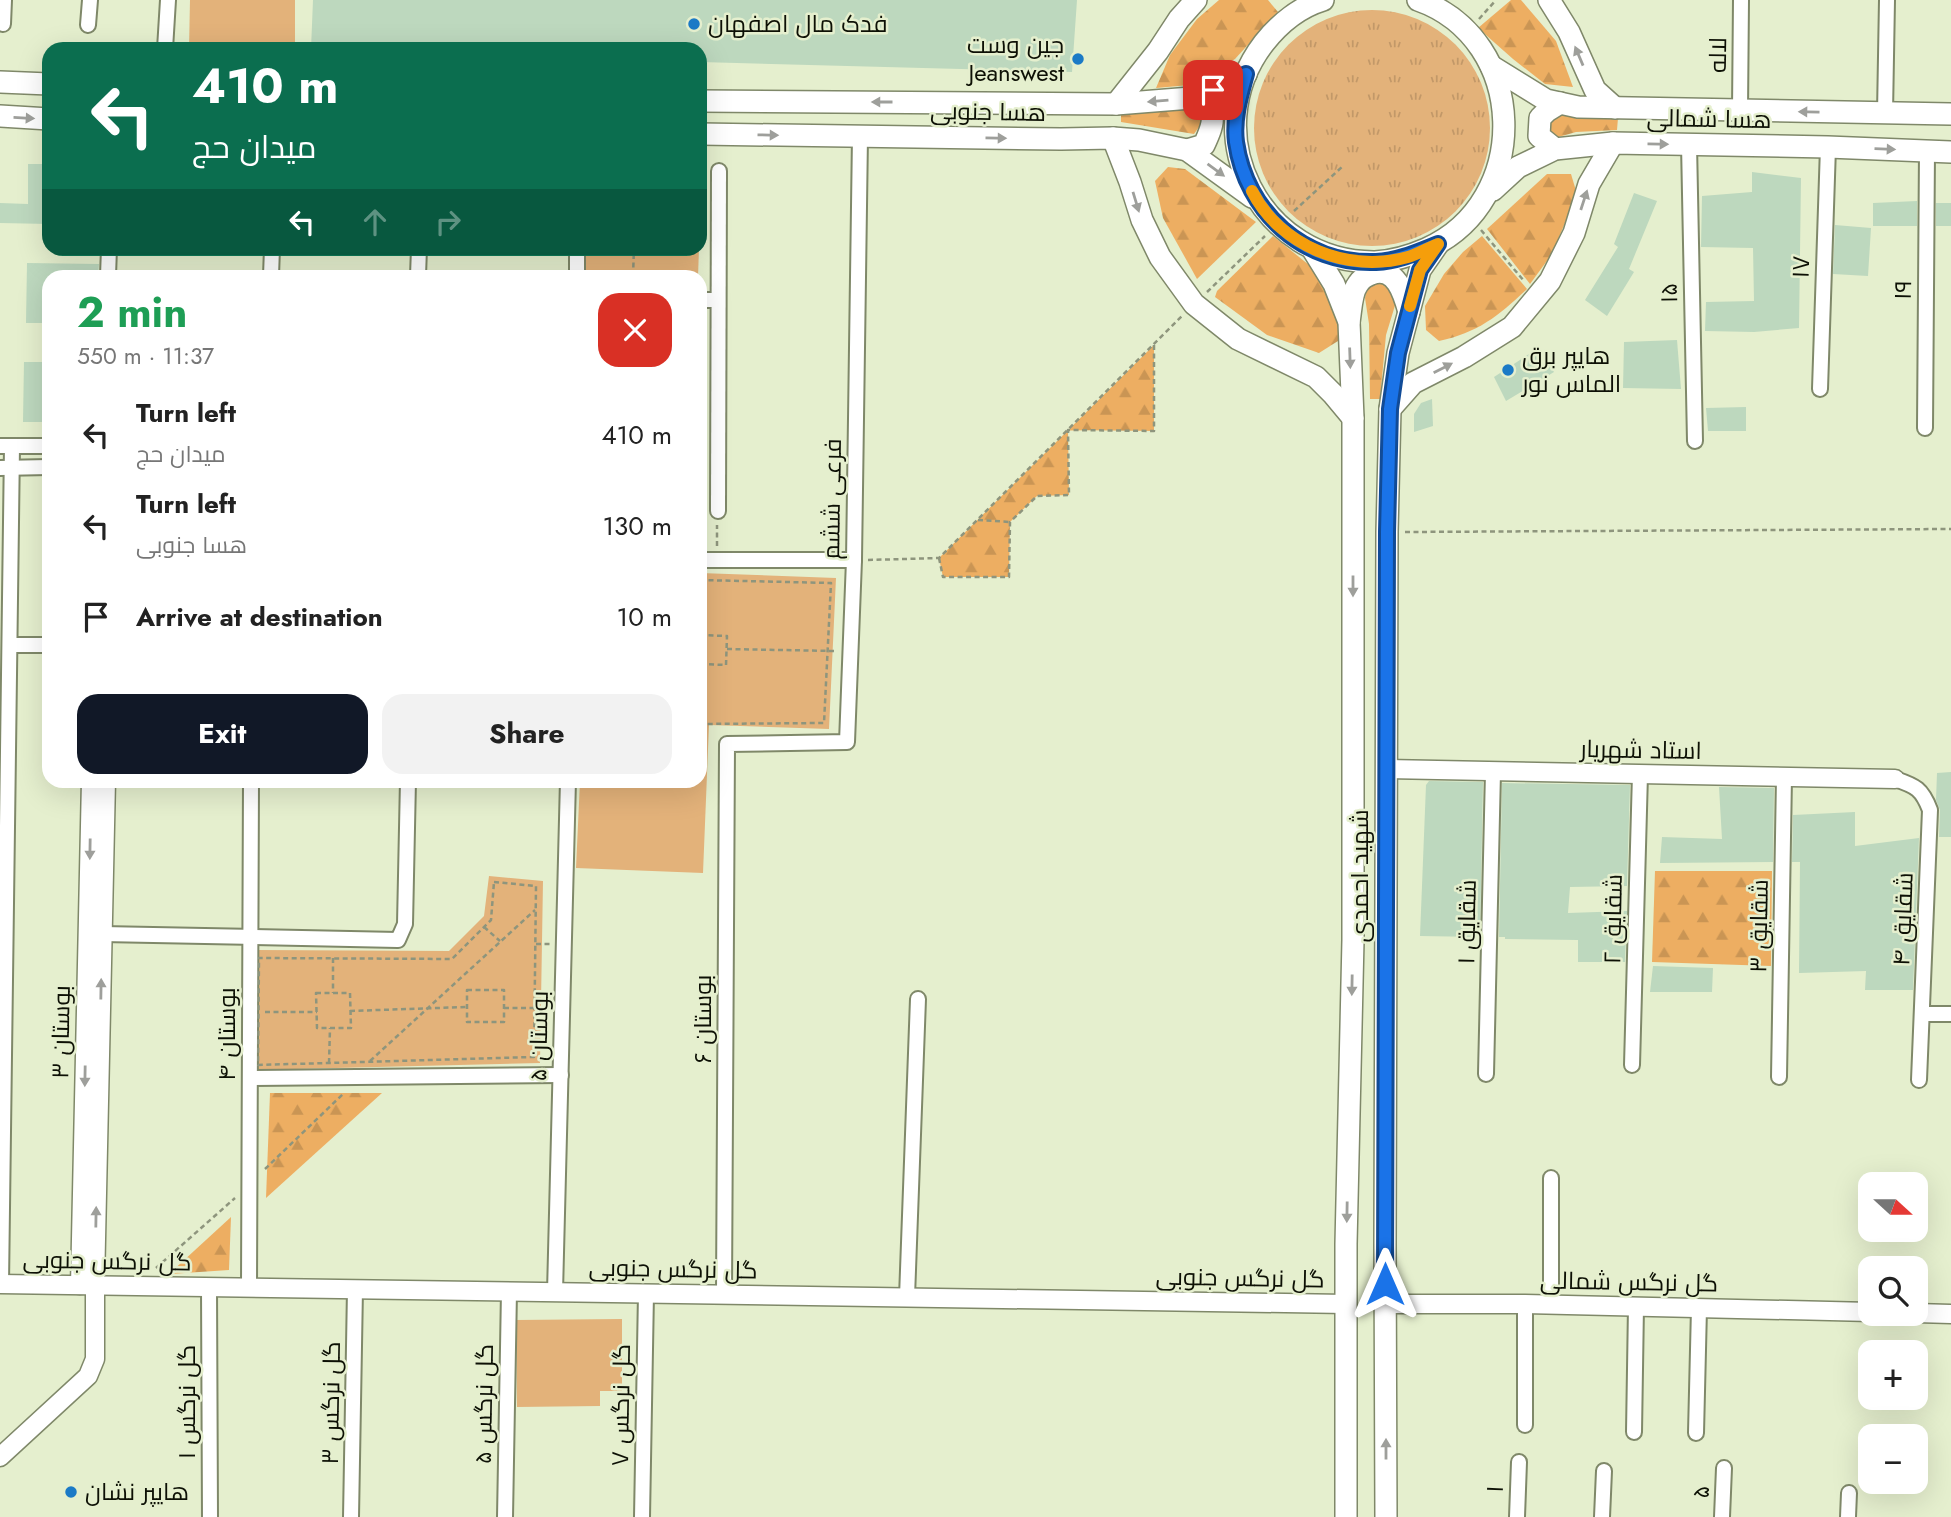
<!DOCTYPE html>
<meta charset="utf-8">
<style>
body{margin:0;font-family:Jost,Cairo,sans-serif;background:#f2f2f2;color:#222;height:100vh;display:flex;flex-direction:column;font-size:26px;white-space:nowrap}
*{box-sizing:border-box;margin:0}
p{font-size:23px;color:#767676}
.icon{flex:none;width:38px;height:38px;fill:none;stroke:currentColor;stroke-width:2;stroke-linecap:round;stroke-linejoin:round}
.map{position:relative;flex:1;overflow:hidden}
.details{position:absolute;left:42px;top:270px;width:665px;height:518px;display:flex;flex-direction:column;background:#fff;border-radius:21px;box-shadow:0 7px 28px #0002}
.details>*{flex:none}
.guide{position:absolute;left:42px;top:42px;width:665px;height:214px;border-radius:21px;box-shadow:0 7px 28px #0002;background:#0b6e4f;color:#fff;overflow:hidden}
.needle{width:46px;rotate:111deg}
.fabs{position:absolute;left:1858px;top:1172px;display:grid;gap:14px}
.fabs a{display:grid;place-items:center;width:70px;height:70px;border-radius:14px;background:#fff;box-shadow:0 7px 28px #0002;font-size:35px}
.pin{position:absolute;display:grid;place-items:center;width:60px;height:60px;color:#fff;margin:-30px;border-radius:14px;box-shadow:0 4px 10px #0006}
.me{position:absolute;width:77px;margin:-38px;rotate:0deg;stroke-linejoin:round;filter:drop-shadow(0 0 5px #0008)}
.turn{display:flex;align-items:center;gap:24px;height:147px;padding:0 35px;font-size:32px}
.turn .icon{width:91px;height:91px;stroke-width:2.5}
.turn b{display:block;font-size:49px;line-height:60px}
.lanes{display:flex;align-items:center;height:66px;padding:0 35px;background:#0003;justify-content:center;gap:35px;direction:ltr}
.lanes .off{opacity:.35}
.round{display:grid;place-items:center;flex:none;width:74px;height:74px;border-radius:21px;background:#f2f2f2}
.headline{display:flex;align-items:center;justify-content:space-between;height:119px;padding:0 35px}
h1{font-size:42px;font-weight:700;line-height:52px;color:#1e9e55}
.primary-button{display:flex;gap:14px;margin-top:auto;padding:14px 35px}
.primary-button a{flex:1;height:80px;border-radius:21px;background:#111827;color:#fff;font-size:28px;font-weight:700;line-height:80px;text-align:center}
.primary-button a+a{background:#f2f2f2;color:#222}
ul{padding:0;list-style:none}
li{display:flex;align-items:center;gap:21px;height:91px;padding:0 35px}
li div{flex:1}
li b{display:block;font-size:26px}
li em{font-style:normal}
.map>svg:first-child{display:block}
.grass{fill:url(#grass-tufts)}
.forest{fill:url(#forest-firs)}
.park{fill:#e3b27a}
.building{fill:#bdd8be}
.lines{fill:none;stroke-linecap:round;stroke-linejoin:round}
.minor-casing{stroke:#7f8869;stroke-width:18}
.tertiary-casing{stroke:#7f8869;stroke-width:21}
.secondary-casing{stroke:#7f8869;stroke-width:24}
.path{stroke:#8e957d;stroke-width:2.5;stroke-dasharray:5 3.5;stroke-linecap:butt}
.minor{stroke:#fff;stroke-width:14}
.tertiary{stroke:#fff;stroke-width:18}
.secondary{stroke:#fff;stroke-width:21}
.oneway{fill:#9e9f9b}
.route-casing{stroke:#114b97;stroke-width:18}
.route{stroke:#1a73e8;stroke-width:12}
.slow{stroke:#f59e0b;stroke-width:12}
.poi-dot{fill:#1b7ac6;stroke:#e5efce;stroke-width:2.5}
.labels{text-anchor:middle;stroke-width:5;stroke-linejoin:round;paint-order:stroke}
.poi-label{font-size:24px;fill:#0d1005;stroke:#e5efce;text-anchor:start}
.street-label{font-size:24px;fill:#0d1005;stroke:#e5efce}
</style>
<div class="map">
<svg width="1951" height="1517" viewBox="0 0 1951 1517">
<defs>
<pattern id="grass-tufts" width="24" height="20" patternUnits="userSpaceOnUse" patternTransform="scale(1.75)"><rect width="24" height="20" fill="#e3b27a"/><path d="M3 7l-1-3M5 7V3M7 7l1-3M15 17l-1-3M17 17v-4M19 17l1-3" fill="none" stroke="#c29868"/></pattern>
<pattern id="forest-firs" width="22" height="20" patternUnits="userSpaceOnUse" patternTransform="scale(1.75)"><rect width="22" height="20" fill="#edae62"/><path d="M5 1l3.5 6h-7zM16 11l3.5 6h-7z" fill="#ca9554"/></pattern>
</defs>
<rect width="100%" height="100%" fill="#e5efce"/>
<circle class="grass" cx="1372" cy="128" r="118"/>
<g class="forest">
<path d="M1219 0H1268L1278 12 1235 59 1190 85 1156 88 1170 55 1197 19Z"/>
<path d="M1511 0H1521L1556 41 1573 87 1545 84 1513 59 1478 28Z"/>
<path d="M1193 108 1204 120 1194 134 1121 122V115Z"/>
<path d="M1561 113 1618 118 1617 130 1576 132 1555 138 1545 129 1550 116Z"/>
<path d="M1168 167 1185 169 1256 222 1197 279 1163 218 1155 181Z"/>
<path d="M1547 174H1571L1577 194 1552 254 1530 284 1487 229Z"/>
<path d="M1273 236 1319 273 1341 319 1338 341 1319 353 1267 335 1215 297 1217 291Z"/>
<path d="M1482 236 1527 289C1498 316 1479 332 1439 341L1426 330 1425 306 1444 274 1463 252Z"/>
<path d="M1382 281 1395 288 1397 299 1386 335 1380 399H1370L1369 324 1365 298 1367 288Z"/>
<path d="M1154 345V431L1068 430 1069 495 1037 496 1010 522 1009 577H943L939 558Z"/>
<path d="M1655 871H1772L1771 966 1652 962Z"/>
<path d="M270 1093H382L266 1198Z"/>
<path d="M231 1217 229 1270 170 1274V1273Z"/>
</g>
<g class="park">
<path d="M190 0H295V49H189Z"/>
<path d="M585 249H699L698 276H584Z"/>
<path d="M700 573 836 578 829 729 709 725 703 873 576 868 580 781 700 780Z"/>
<path d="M489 876 543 881 540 1063 252 1070 255 950 449 951 484 916Z"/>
<path d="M622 1319V1391H600V1406L517 1407 516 1320Z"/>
</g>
<g class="building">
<path d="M313 0H1077L1072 72 700 62V49H311Z"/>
<path d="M28 164H49V224L0 223V203L28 204Z"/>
<path d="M1752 172 1801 178 1799 328 1754 332 1705 331 1706 302 1754 301 1753 248 1701 247 1702 196 1752 192Z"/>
<path d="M1634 193 1657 201 1629 269 1634 272 1607 316 1585 300 1618 247 1614 244Z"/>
<path d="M1917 201V226H1873V203Z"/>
<rect x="1936" y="203" width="15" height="23"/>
<path d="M1835 225 1871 228 1868 276 1833 274Z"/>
<path d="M27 263 99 264 98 276H49V323H26Z"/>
<path d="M1677 340 1681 389 1623 388 1624 342Z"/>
<path d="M1538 348 1554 372 1506 401 1494 377Z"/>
<path d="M24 362H49V422H23Z"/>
<path d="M1432 399 1433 426 1414 432V414L1421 403Z"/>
<path d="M1746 407V431H1708L1706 408Z"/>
<path d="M1951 772V837H1939L1940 810 1936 800 1937 773Z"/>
<path d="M1429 781 1483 782 1480 937 1420 936 1426 785Z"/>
<path d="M1502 783 1630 785 1627 886 1570 887 1568 913 1627 911 1625 962H1578V940L1505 939V937H1499Z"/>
<path d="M1719 787 1774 788 1773 862 1660 863 1662 837 1722 839Z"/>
<path d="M1855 812V846L1919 838 1913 990H1865L1866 971 1799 973 1800 862H1792L1793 815Z"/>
<path d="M1653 966 1713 968 1712 992H1650Z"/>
</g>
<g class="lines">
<g class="minor-casing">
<g id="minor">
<path d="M3 24 4 0"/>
<path d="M88 25 90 0"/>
<path d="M165 49 168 0"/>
<path d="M1740 110 1741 0"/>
<path d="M1885 113 1887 0"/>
<path d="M1689 144 1695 441"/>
<path d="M108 276 109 248"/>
<path d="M271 276 272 248"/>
<path d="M418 276 419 248"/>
<path d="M577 276V248"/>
<path d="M700 300H718"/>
<path d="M1820 389 1828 147"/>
<path d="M1925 428 1927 151"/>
<path d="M0 446H49"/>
<path d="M0 468 49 467"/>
<path d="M718 511 719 171"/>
<path d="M700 560H854"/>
<path d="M10 645H49"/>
<path d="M1895 779C1916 786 1922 789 1930 810L1919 1080"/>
<path d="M102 934 398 940 405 924 408 780"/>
<path d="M1922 1014H1951"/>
<path d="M1632 1065 1640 774"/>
<path d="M1486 1074 1493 772"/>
<path d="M1779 1077 1784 777"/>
<path d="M250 1078 561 1075"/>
<path d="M1 1284 12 446"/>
<path d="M209 1287 210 1517"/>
<path d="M249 1287 251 780"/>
<path d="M555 1292 568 780"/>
<path d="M724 1294 727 744 847 742 854 560 860 136"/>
<path d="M907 1297 918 999"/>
<path d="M1551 1304V1178"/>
<path d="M1525 1425V1304"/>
<path d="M1634 1432 1636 1306"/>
<path d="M1696 1433 1699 1308"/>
<path d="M351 1517 355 1289"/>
<path d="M505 1517 509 1291"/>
<path d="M642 1517 646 1293"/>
<path d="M1517 1517 1519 1462"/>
<path d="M1602 1517 1604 1471"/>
<path d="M1722 1517 1724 1468"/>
<path d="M1848 1517 1849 1493"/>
</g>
</g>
<g class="tertiary-casing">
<g id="tertiary">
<path d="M1387 769 1895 779"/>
<path d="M0 1284 1346 1304"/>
<path d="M80 1285 91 780"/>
<path d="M1385 1304H1525L1871 1312"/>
<path d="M1916 1313 1951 1314"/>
<path d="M0 1457 88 1376 95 1359V1285L106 780"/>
</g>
</g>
<g class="secondary-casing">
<g id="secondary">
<path d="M1323 0C1300 7 1279 24 1264 43 1194 134 1261 263 1375 262 1392 261 1410 256 1426 249 1533 202 1529 39 1418 0"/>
<path d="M1549 0 1569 32 1595 90 1615 108"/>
<path d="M1491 66 1546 100 1578 107 1951 114"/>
<path d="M0 82 49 84"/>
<path d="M700 101 1116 104 1191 98 1213 90 1246 74"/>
<path d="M1116 104 1158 51 1179 19 1196 0"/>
<path d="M0 116 49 119"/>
<path d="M700 134 1061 139 1113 138 1139 140 1187 150 1252 197"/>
<path d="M1113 138 1130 182 1142 220 1160 257 1194 304 1238 339 1316 377 1333 394 1353 418"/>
<path d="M1555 149 1539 136 1540 118 1547 111 1560 103"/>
<path d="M1187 150 1204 145C1215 121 1219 109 1191 98"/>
<path d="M1493 190 1518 167 1555 149 1613 143 1828 147 1951 152"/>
<path d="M1313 250 1334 284 1349 322 1353 418V940L1346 1244V1517"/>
<path d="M1349 322C1351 311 1351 293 1358 284 1361 279 1366 276 1371 274 1396 265 1404 294 1409 312"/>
<path d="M1390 409 1413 383 1464 357 1512 327 1550 281 1574 233 1589 184 1613 143"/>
<path d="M1386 1517 1385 1244 1387 532 1390 409 1398 353 1420 270 1438 244"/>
</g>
</g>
<g class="path">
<path d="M1479 19 1496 0"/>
<path d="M1294 211 1343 166"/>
<path d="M1481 230 1524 281"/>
<path d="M633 276 634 248"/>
<path d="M1207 292 1265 236"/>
<path d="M978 520 1010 522"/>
<path d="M1405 532 1951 529"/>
<path d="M717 546V525"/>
<path d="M939 558 943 577H1009L1010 522 1037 496 1069 495 1068 430 1154 431V345"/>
<path d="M868 560 939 558 1182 316"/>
<path d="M703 579 704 635"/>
<path d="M700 580 831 583 824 723 700 724"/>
<path d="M700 635 727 636 726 665 700 664"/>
<path d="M727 649 835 651"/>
<path d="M702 724 703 664"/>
<path d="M494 882 536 886 534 1057 258 1065 259 958 452 959 491 920Z"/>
<path d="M484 927 500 941"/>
<path d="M536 944H550"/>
<path d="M333 958V993"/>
<rect x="467" y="990" width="37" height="32"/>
<path d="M316 993H350L351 1028H317Z"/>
<path d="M504 1008H535"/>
<path d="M350 1011 466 1007"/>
<path d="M265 1012H317"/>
<path d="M370 1061 535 910"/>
<path d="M329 1063 330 1028"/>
<path d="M265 1169 343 1094"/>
<path d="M156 1268 235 1198"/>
</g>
<use href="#minor" class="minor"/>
<use href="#tertiary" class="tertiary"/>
<use href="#secondary" class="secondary"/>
</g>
<defs><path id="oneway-solid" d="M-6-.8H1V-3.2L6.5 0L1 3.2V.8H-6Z" transform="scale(1.75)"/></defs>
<g class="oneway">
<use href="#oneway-solid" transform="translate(1579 56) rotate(-113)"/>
<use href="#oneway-solid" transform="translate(1158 101) rotate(175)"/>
<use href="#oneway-solid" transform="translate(882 102) rotate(-180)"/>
<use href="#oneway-solid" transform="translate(1809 112) rotate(-179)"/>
<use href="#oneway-solid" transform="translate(24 118) rotate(3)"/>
<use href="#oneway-solid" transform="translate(768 135) rotate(1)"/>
<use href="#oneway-solid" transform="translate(996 138) rotate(1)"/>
<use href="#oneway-solid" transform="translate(1658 144) rotate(1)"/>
<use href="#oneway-solid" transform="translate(1885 149) rotate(2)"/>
<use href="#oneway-solid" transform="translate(1216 170) rotate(36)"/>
<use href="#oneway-solid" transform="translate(1584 200) rotate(-72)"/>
<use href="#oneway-solid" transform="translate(1136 202) rotate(73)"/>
<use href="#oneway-solid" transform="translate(1350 358) rotate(88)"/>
<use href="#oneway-solid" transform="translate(1443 368) rotate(-27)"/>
<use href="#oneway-solid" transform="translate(1353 586) rotate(90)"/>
<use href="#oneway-solid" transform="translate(90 849) rotate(91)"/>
<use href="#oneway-solid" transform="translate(1352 985) rotate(91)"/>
<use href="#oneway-solid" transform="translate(101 989) rotate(-89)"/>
<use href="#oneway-solid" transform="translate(85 1076) rotate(91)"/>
<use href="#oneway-solid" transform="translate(1347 1212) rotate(91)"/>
<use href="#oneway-solid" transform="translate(96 1217) rotate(-89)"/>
<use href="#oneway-solid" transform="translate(1386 1449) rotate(-90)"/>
</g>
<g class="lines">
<g class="route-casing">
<path id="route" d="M1213 90 1246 74C1240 96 1233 119 1236 142 1246 212 1304 265 1376 262 1398 261 1418 252 1438 244L1420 270 1398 353 1390 409 1387 532 1385 1284"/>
</g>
<use href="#route" class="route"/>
<path class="slow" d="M1252 191C1280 246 1348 274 1408 257 1418 254 1428 248 1438 244L1420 270 1410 306"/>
</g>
<g class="poi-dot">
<circle cx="694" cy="24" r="7"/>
<circle cx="1078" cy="59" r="7"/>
<circle cx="1508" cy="370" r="7"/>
<circle cx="71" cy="1492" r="7"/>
</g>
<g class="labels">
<g class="poi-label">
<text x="708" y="32">فدک مال اصفهان</text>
<text x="1064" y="53" text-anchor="end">جین وست<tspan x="1064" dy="28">Jeanswest</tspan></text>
<text x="1522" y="364">هایپر برق<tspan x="1522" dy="28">الماس نور</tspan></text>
<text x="85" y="1500">هایپر نشان</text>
</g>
<g class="street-label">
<text transform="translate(1718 55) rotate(-89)" y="8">لاله</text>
<text transform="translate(988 112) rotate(1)" y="8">هسا جنوبی</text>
<text transform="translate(1709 119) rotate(1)" y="8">هسا شمالی</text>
<text transform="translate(1801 267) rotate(-88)" y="8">۱۷</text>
<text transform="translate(1903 290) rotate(-89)" y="8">۱۹</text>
<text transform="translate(1669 293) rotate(-91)" y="8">۱۵</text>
<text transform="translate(832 499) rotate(-89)" y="8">فرعی ششم</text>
<text transform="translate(1641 750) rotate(1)" y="8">استاد شهریار</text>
<text transform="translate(1360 876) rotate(-90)" y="8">شهید احمدی</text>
<text transform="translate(1613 919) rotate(-89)" y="8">شقایق ۲</text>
<text transform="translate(1903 919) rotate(-88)" y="8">شقایق ۴</text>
<text transform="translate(1467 922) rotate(-89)" y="8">شقایق ۱</text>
<text transform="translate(1759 926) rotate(-89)" y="8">شقایق ۳</text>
<text transform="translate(703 1019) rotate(-90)" y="8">بوستان ۶</text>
<text transform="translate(61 1032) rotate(-89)" y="8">بوستان ۳</text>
<text transform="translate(227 1034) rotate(-90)" y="8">بوستان ۴</text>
<text transform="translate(539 1036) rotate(-89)" y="8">بوستان ۵</text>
<text transform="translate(107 1261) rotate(1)" y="8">گل نرگس جنوبی</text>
<text transform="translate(673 1269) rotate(1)" y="8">گل نرگس جنوبی</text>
<text transform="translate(1240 1278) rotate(1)" y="8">گل نرگس جنوبی</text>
<text transform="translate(1629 1282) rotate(1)" y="8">گل نرگس شمالی</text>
<text transform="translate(187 1402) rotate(-90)" y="8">گل نرگس ۱</text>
<text transform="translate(331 1403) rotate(-89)" y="8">گل نرگس ۳</text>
<text transform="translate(484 1404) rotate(-89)" y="8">گل نرگس ۵</text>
<text transform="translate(621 1405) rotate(-89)" y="8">گل نرگس ۷</text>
<text transform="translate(1495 1489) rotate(-88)" y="8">۱</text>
<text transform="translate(1701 1492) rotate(-88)" y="8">۵</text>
</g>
</g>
</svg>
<div class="fabs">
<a><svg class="needle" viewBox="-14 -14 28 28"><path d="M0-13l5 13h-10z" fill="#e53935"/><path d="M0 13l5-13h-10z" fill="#767676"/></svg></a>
<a><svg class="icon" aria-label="search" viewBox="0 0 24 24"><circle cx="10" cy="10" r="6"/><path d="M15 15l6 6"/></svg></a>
<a>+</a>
<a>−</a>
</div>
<div class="pin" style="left:1213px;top:90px;background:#d93025"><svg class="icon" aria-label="arrive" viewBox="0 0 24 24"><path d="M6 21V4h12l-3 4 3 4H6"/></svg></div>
<svg class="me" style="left:1385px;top:1284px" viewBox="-20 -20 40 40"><path d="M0-17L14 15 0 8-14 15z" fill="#1a73e8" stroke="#fff" stroke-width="4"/></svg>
<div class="guide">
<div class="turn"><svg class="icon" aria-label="left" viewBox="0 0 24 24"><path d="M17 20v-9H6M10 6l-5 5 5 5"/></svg><div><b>410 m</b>میدان حج</div></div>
<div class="lanes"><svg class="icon" aria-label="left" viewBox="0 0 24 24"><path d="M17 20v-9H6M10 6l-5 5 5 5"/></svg><svg class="icon off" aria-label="ahead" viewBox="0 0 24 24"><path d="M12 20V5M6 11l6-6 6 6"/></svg><svg class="icon off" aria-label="right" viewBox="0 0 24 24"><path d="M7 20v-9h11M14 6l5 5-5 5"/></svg></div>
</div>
<section class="details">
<div class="headline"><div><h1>2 min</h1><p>550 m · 11:37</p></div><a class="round" style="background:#d93025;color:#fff"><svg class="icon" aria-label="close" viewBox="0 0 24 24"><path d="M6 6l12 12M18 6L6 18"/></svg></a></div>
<ul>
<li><svg class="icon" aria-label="left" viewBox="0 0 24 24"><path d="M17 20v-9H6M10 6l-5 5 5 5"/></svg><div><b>Turn left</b><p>میدان حج</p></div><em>410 m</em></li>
<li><svg class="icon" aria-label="left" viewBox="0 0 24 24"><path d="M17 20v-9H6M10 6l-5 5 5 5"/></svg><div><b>Turn left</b><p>هسا جنوبی</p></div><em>130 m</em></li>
<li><svg class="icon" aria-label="arrive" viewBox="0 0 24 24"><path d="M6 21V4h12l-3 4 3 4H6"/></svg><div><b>Arrive at destination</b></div><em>10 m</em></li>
</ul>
<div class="primary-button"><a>Exit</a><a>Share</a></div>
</section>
</div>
